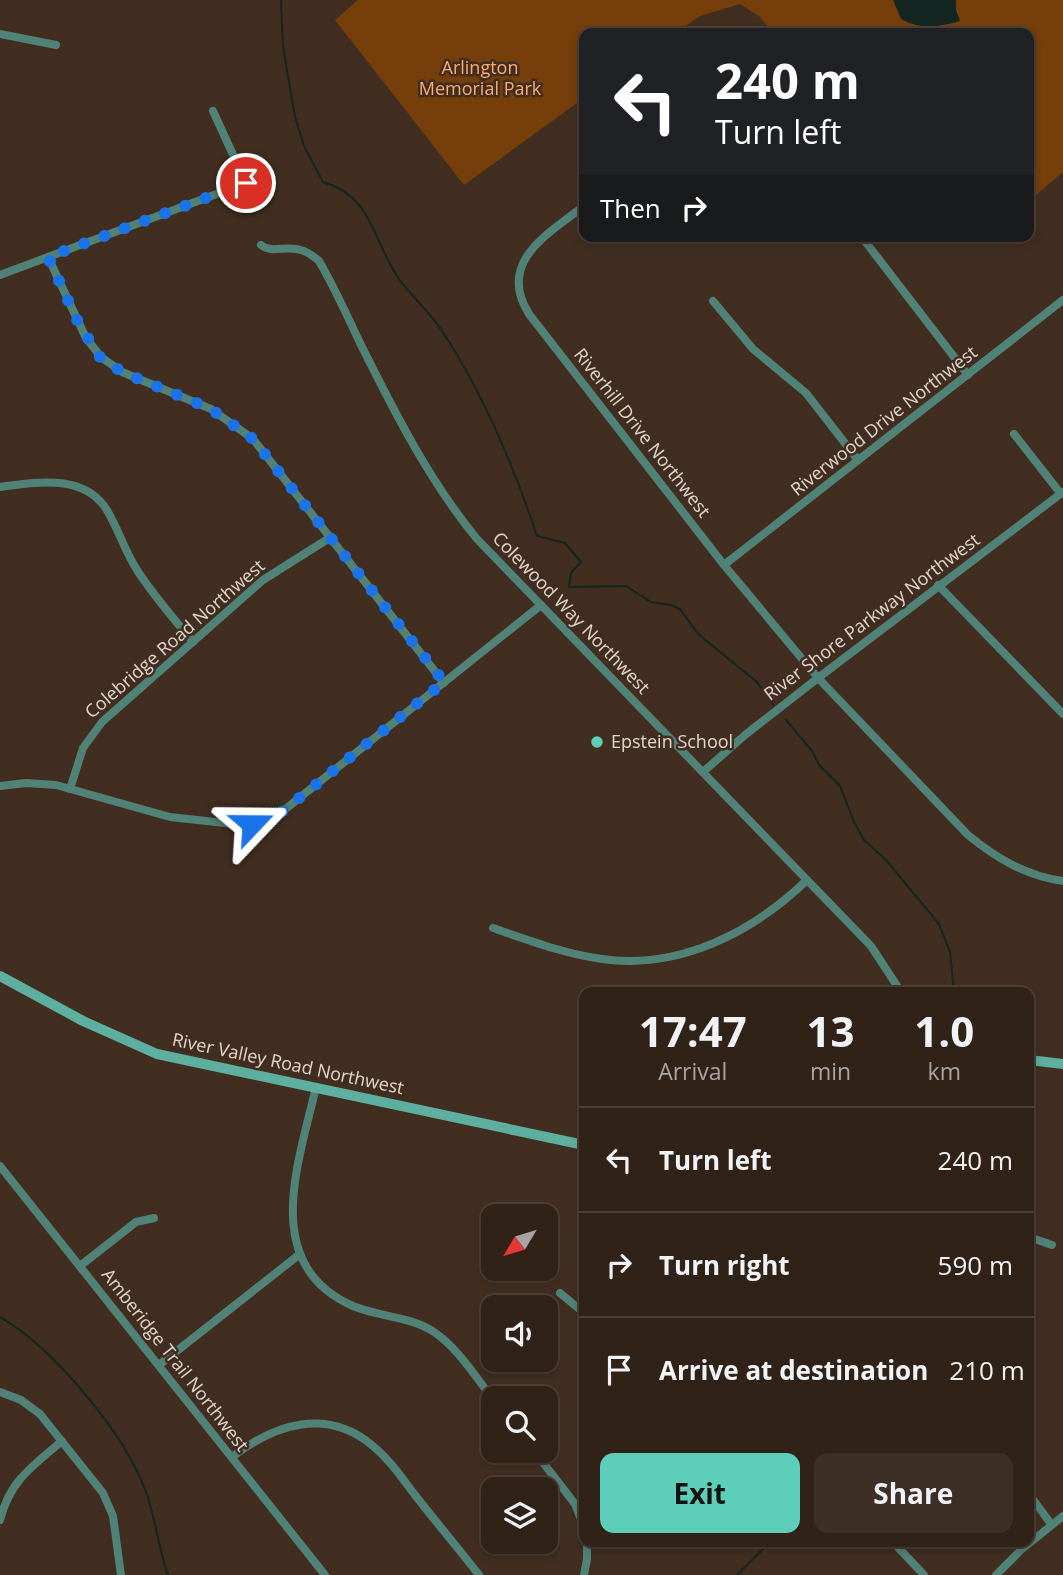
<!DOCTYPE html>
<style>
body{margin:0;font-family:"Open Sans",sans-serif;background:#3d2f25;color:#f1f3f6;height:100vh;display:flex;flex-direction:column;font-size:26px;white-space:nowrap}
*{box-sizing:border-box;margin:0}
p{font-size:23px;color:#a8a4a2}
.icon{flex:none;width:38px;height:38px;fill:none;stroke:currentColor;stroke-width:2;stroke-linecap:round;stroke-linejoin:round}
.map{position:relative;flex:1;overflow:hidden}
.panel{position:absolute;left:579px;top:987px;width:455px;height:560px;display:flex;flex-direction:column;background:#312218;border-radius:14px;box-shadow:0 4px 10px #0003,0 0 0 2px #4c3f37}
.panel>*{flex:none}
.banner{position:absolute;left:579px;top:28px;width:455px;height:214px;border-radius:14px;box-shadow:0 4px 10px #0003,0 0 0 2px #4c3f37;background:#202124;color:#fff;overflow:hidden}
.needle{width:46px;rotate:232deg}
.fabs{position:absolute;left:481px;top:1204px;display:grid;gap:14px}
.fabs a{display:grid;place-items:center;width:77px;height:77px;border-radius:14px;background:#312218;box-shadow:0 4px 10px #0003,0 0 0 2px #4c3f37;font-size:35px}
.pin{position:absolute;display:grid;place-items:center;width:60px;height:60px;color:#fff;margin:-30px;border:4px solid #fff;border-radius:50%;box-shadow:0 2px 7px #0007}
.me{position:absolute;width:77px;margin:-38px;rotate:67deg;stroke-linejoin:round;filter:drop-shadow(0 0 5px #0008)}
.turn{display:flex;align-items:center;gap:24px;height:147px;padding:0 21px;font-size:32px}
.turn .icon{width:91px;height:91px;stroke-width:2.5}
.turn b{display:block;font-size:49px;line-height:60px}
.then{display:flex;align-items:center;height:66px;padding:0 21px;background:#0003;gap:14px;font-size:26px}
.eta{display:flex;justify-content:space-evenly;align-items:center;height:119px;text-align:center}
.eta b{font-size:42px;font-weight:700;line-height:49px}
.action{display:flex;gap:14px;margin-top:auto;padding:14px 21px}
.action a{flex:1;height:80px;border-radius:14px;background:#5dceb9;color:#111;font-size:28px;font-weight:700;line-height:80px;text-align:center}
.action a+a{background:#3d2f25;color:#f1f3f6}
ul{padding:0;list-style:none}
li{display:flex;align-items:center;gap:21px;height:105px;padding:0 21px;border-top:2px solid #4c3f37}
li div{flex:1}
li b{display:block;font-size:26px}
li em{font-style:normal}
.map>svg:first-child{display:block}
.green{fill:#753e0b}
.water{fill:#142622}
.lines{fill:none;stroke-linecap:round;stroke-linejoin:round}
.stream{stroke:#142622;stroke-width:2}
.street{stroke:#518278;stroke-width:8}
.secondary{stroke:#5daf9f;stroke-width:10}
.route{stroke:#1a73e8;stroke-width:12;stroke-dasharray:0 21.6}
.poi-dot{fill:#5dceb9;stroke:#412e20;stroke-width:2.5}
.labels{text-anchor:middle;stroke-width:5;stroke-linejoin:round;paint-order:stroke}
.park-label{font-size:18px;fill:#fdab6e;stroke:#412e20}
.street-label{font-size:18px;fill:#e2d5cc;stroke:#412e20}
.poi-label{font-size:18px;fill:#e2d5cc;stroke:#412e20;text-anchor:start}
</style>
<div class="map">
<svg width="1063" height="1575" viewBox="0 0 1063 1575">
<rect width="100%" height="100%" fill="#412e20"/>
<path class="green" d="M358 0H1063V172L1029 201V33H774L759 16 740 4 700 16 676 33H584V98L464 185 335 20Z"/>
<path class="water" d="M893 0H956V10L960 21C939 27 921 30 901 19Z"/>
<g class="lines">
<g class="stream">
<path d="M281 0 283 47 295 117 304 146 323 182C373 196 373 242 399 279 411 296 428 310 440 328 483 392 513 464 537 536L565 543 581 562 571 573 569 587 626 586 651 602 671 605 680 609 698 634 757 682 773 705"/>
<path d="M786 720 812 751 819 765 840 786 854 822 864 840 886 860 939 924 950 952 954 992"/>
<path d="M0 1317C53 1347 125 1434 146 1492 156 1519 158 1548 168 1575"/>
<path d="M737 1575 770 1542"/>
</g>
<g class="street">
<path d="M0 34 56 45"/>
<path d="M584 206C549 233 496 262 529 314L724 565 818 678 968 835C996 858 1026 876 1063 881"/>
<path d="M861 236 968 375"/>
<path d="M261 245C276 257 293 237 319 261 335 288 348 318 362 347 395 413 430 482 477 539L871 946 901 992"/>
<path d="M48 257 86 338 101 357 122 372 211 409 253 439 444 683"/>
<path d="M0 275 246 183 213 111"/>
<path d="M713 301 753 349 806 393 858 460"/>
<path d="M1014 434 1061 494"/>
<path d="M0 487C36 482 86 473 108 512 119 531 125 551 137 570 153 595 174 619 193 642"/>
<path d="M724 565 1063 300"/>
<path d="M938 585 1063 714"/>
<path d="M703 772 745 735 818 678 1063 492"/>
<path d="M0 786 26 783 56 785 170 817 243 825 262 822 283 811 541 605"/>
<path d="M70 789 83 748 102 722 263 580 331 537"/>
<path d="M493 928C528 940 565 954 602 959 680 970 753 932 807 880"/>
<path d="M316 1087C299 1162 259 1265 353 1306 379 1317 410 1316 434 1332 458 1348 476 1378 494 1400"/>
<path d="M0 1166 325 1575"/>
<path d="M1029 1237 1052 1245"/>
<path d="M80 1266 136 1222 154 1218"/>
<path d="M560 1293 584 1313"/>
<path d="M159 1365 300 1254"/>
<path d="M0 1392 21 1400 40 1414 103 1493 113 1516 121 1575"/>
<path d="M534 1451 575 1504 584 1527"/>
<path d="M232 1457C275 1424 327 1407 373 1446 390 1460 402 1478 415 1495 436 1522 458 1548 479 1575"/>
<path d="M1029 1494 1051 1524"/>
<path d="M0 1520C10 1480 33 1466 62 1441"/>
<path d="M893 1542 924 1575"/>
<path d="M584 1575 587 1559V1542"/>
<path d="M996 1575 1021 1550 1063 1516"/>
</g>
<g class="secondary">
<path d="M0 976 83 1021 157 1054 584 1145"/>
<path d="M1029 1060 1063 1064"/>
</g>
</g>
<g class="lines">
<path class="route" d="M246 183 48 257 79 324 100 357 122 372 211 409 253 439 444 682 283 811 273 818 252 824"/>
</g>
<circle class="poi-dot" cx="597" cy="742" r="7"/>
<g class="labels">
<g class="park-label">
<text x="480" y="74">Arlington<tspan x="480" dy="21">Memorial Park</tspan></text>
</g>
<g class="street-label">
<text transform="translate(884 421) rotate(-38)" y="6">Riverwood Drive Northwest</text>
<text transform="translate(642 433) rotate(52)" y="6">Riverhill Drive Northwest</text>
<text transform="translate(571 613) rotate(46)" y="6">Colewood Way Northwest</text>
<text transform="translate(872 617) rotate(-37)" y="6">River Shore Parkway Northwest</text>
<text transform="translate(175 639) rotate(-41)" y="6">Colebridge Road Northwest</text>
<text transform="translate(288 1064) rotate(12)" y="6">River Valley Road Northwest</text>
<text transform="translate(175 1360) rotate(52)" y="6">Amberidge Trail Northwest</text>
</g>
<g class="poi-label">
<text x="611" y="748">Epstein School</text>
</g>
</g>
</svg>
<div class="fabs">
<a><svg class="needle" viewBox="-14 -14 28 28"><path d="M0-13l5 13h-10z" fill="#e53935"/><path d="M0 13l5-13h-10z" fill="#a8a4a2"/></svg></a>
<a><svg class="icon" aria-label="sound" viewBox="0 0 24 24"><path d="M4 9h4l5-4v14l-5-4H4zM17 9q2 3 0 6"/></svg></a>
<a><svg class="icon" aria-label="search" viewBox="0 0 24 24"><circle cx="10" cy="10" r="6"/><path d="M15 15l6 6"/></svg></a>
<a><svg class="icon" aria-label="layers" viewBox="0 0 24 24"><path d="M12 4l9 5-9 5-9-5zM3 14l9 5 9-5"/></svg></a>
</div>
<div class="pin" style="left:246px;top:183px;background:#d93025"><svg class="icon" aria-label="arrive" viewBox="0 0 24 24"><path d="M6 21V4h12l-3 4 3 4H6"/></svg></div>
<svg class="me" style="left:252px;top:824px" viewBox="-20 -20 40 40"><path d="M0-17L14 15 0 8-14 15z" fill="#1a73e8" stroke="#fff" stroke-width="4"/></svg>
<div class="banner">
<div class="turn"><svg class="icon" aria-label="left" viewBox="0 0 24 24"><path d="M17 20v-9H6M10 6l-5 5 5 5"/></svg><div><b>240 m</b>Turn left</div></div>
<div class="then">Then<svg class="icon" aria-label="right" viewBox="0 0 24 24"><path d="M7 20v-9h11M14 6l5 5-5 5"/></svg></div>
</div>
<section class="panel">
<div class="eta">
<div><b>17:47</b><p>Arrival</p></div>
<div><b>13</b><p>min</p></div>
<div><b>1.0</b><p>km</p></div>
</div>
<ul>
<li><svg class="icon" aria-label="left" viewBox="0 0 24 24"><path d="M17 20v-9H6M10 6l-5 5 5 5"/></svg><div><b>Turn left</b></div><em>240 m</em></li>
<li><svg class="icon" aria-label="right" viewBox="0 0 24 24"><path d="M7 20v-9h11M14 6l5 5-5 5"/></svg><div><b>Turn right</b></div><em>590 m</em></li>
<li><svg class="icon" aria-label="arrive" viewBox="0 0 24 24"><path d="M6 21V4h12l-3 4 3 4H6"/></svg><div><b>Arrive at destination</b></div><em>210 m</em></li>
</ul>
<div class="action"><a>Exit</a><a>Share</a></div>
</section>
</div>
